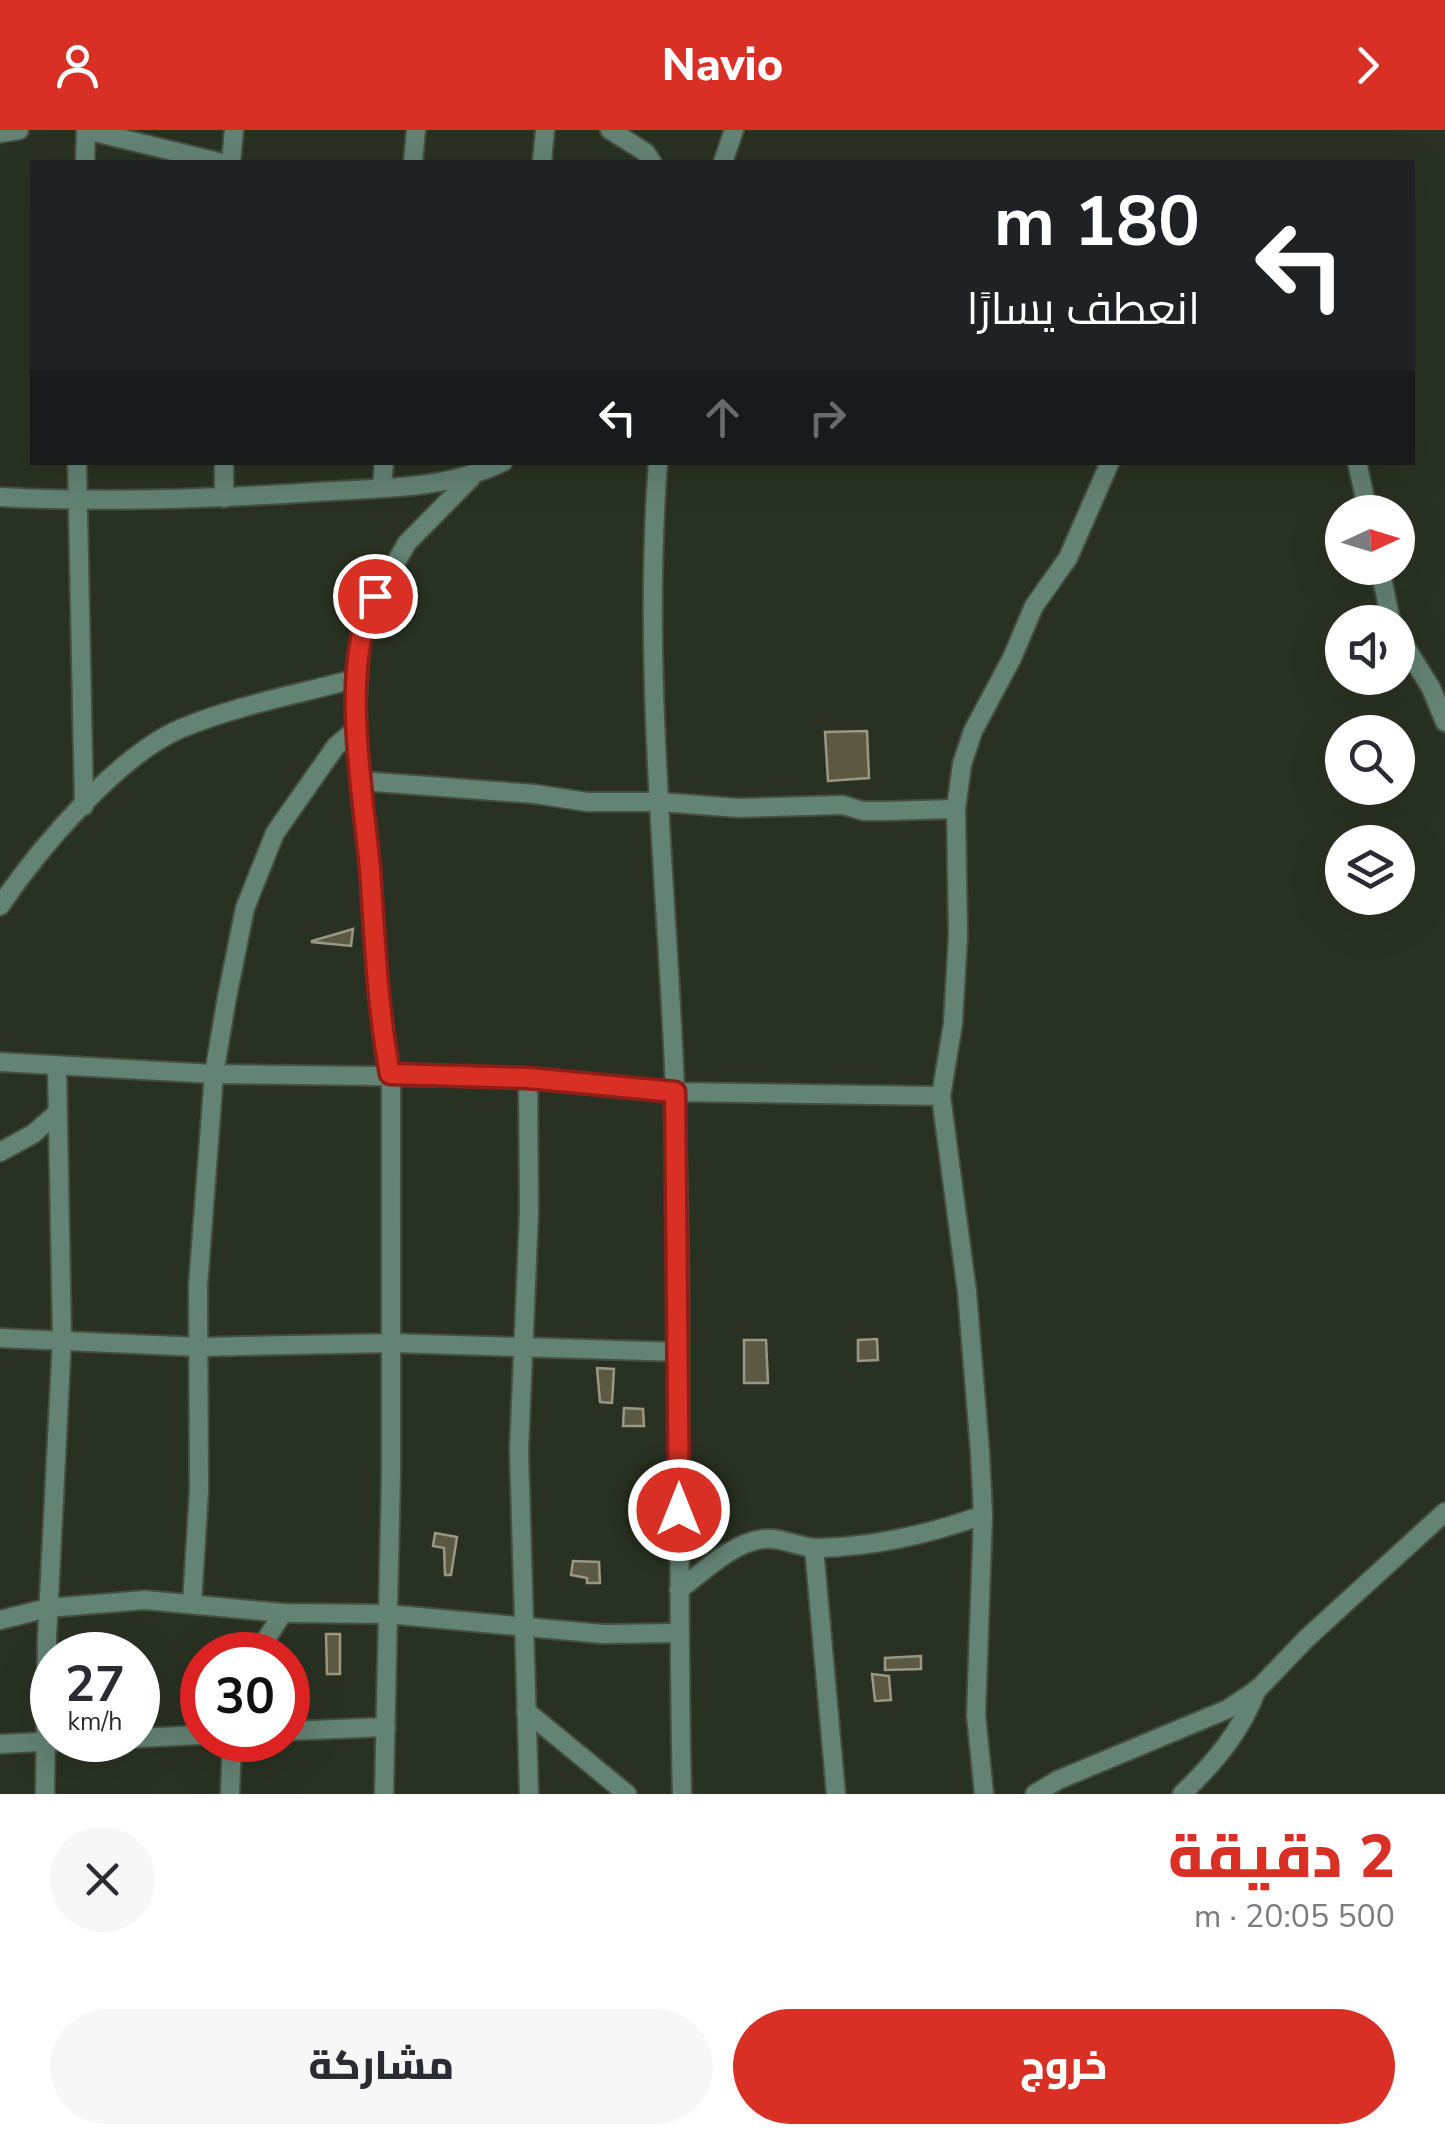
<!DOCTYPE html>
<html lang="ar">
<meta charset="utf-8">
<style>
body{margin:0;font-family:"Nunito Sans",Cairo,sans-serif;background:#f7f7f7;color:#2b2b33;direction:rtl;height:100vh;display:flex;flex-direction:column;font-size:38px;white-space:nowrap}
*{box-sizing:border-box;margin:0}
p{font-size:32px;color:#7c7c81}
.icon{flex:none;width:55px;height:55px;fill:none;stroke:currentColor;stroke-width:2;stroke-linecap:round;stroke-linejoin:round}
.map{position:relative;height:1664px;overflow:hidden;direction:ltr}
.details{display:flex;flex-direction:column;background:#fff;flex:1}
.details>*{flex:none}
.hud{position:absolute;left:30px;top:30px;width:1385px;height:305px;border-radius:0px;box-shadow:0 10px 40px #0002;direction:rtl;background:#202124;color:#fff;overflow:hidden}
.needle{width:65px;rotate:86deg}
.fabs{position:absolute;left:1325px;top:365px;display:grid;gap:20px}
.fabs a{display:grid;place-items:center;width:90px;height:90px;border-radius:50%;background:#fff;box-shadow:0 10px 40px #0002;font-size:50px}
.speed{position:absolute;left:30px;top:1502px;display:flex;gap:20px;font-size:50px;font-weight:700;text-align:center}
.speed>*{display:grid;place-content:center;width:130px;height:130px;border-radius:50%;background:#fff;box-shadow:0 10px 40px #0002;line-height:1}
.speed small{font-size:25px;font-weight:400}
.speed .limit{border:15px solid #d22;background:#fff;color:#111}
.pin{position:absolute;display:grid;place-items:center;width:85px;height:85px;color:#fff;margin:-42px;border:5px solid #fff;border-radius:50%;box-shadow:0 2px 10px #0007}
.me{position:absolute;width:110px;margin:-55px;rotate:0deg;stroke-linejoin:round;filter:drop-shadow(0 0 8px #0008)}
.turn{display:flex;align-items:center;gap:35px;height:210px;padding:0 50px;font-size:45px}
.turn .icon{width:130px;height:130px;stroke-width:2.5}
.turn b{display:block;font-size:70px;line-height:85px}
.lanes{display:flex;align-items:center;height:95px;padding:0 50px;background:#0003;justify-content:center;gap:50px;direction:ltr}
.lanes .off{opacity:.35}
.round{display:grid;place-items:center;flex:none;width:105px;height:105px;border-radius:52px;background:#f7f7f7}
.summary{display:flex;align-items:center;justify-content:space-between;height:170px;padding:0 50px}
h1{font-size:60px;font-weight:800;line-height:75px;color:#d93025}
.action{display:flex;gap:20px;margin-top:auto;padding:20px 50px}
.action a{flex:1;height:115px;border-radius:60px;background:#d93025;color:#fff;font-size:40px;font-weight:800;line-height:115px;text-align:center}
.action a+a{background:#f7f7f7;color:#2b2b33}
header{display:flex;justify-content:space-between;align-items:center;height:130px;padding:0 50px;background:#d93025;color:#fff;font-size:45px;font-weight:800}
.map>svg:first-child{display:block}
.building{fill:#5b5844;stroke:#9a9782;stroke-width:2.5}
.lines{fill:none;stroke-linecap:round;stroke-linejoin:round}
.minor-casing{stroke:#464f40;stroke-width:22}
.minor{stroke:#638374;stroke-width:18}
.route-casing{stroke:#8d1f18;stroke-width:25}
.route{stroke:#d93025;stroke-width:18}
</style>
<header><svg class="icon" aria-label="forward" viewBox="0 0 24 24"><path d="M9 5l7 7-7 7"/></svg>Navio<svg class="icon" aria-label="person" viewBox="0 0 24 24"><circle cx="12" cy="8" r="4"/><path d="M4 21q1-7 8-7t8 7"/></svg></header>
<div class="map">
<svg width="1445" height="1664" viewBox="0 0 1445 1664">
<rect width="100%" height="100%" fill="#293222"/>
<g class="building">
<path d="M867 601 869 648 828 651 825 602Z"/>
<path d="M353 799 351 816 312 812V811Z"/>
<path d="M877 1209 878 1230 858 1231V1210Z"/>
<path d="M744 1210H766L768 1253H744Z"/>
<path d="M597 1238 614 1239 612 1273 600 1272Z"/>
<path d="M624 1278 643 1279 644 1296H623Z"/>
<path d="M435 1403 457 1407 451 1445H445L444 1418 433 1416Z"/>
<path d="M573 1431 599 1432 600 1453H587V1448L571 1445Z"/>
<path d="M326 1504H340V1544H327Z"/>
<path d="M921 1526V1539L885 1540V1528Z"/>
<path d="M872 1544 889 1546 891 1570 875 1571Z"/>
</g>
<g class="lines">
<g class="minor-casing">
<g id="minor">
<path d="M610 0 645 22 652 32"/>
<path d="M0 3 19 0"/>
<path d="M85 32 86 0 218 32"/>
<path d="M231 32 234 0"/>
<path d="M413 32 416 0"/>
<path d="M542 32 545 0"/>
<path d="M723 32 734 0"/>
<path d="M77 332 84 676"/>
<path d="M658 332C642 541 667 752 675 960 684 1195 676 1429 682 1664"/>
<path d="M1357 332 1368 382"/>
<path d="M382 358 384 332"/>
<path d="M0 367C105 373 210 369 315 362 378 358 446 360 503 332"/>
<path d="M224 368V332"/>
<path d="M1380 438 1391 492"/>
<path d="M1398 505 1431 558 1445 592"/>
<path d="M361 651 535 664 587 672H660L739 678 843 675 863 681H884L956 679"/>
<path d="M0 776C38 720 117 626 180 599 237 575 299 564 358 548"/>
<path d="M0 932 214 944 528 948 675 962 941 966 967 1162 980 1322 983 1385 976 1585 984 1664"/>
<path d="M528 948 529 1082 519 1320 529 1664"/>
<path d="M941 966 953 893 958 806 956 679 962 634 973 601 1012 528 1034 476 1068 428 1110 332"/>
<path d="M0 1022 33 1004 57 983"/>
<path d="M0 1208 199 1217 392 1213 680 1222"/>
<path d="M814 1418 836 1664"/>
<path d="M679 1460C703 1442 733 1412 764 1409 781 1407 800 1418 817 1418 874 1417 930 1404 983 1385"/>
<path d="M192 1473 199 1361 198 1156 214 944 227 867 245 778 275 703 336 616 355 600"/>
<path d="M0 1490 48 1478 145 1470 283 1483 387 1484 603 1504 678 1503"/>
<path d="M256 1525 283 1483"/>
<path d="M526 1581 627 1664"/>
<path d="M288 1601 386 1597"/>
<path d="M138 1608 202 1605"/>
<path d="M0 1614 81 1610"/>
<path d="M45 1664 47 1507 62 1209 57 937"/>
<path d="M230 1664 232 1610"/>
<path d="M384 1664 391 1344V944L376 848 370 738 355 600 360 522 364 487 407 413 471 348"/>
<path d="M1035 1664 1058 1650 1228 1579 1258 1559 1307 1508 1445 1382"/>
<path d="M1182 1664C1215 1632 1241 1602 1257 1559"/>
</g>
</g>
<use href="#minor" class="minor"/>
</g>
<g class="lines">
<g class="route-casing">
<path id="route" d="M375 466C339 536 363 662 370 739 375 808 377 876 390 944L528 948 675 962 679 1380"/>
</g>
<use href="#route" class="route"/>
</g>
</svg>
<div class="fabs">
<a><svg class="needle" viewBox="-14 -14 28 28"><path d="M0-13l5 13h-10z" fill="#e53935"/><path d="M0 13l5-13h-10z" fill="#7c7c81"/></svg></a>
<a><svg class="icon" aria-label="sound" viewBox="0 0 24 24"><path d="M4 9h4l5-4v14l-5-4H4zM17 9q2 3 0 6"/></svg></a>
<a><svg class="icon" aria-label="search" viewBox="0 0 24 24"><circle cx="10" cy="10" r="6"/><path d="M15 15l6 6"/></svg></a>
<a><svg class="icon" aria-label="layers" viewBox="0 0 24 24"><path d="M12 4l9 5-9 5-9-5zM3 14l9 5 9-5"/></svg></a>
</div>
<div class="speed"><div>27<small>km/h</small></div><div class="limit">30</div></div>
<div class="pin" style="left:375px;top:466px;background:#d93025"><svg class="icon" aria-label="arrive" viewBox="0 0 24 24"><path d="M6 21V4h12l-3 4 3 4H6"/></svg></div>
<svg class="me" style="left:679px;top:1380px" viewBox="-20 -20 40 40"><circle r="17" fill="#d93025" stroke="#fff" stroke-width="3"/><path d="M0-11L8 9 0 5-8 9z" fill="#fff"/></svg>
<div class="hud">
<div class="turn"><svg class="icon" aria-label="left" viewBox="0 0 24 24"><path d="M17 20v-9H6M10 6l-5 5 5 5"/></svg><div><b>180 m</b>انعطف يسارًا</div></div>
<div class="lanes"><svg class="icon" aria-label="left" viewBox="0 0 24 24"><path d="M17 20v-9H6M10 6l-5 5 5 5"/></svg><svg class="icon off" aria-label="ahead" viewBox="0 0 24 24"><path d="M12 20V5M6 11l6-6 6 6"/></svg><svg class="icon off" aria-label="right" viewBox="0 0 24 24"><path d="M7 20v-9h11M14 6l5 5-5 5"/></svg></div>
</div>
</div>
<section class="details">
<div class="summary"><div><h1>2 دقيقة</h1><p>500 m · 20:05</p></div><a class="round"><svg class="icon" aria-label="close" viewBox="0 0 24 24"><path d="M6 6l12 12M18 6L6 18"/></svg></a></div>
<div class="action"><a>خروج</a><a>مشاركة</a></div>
</section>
